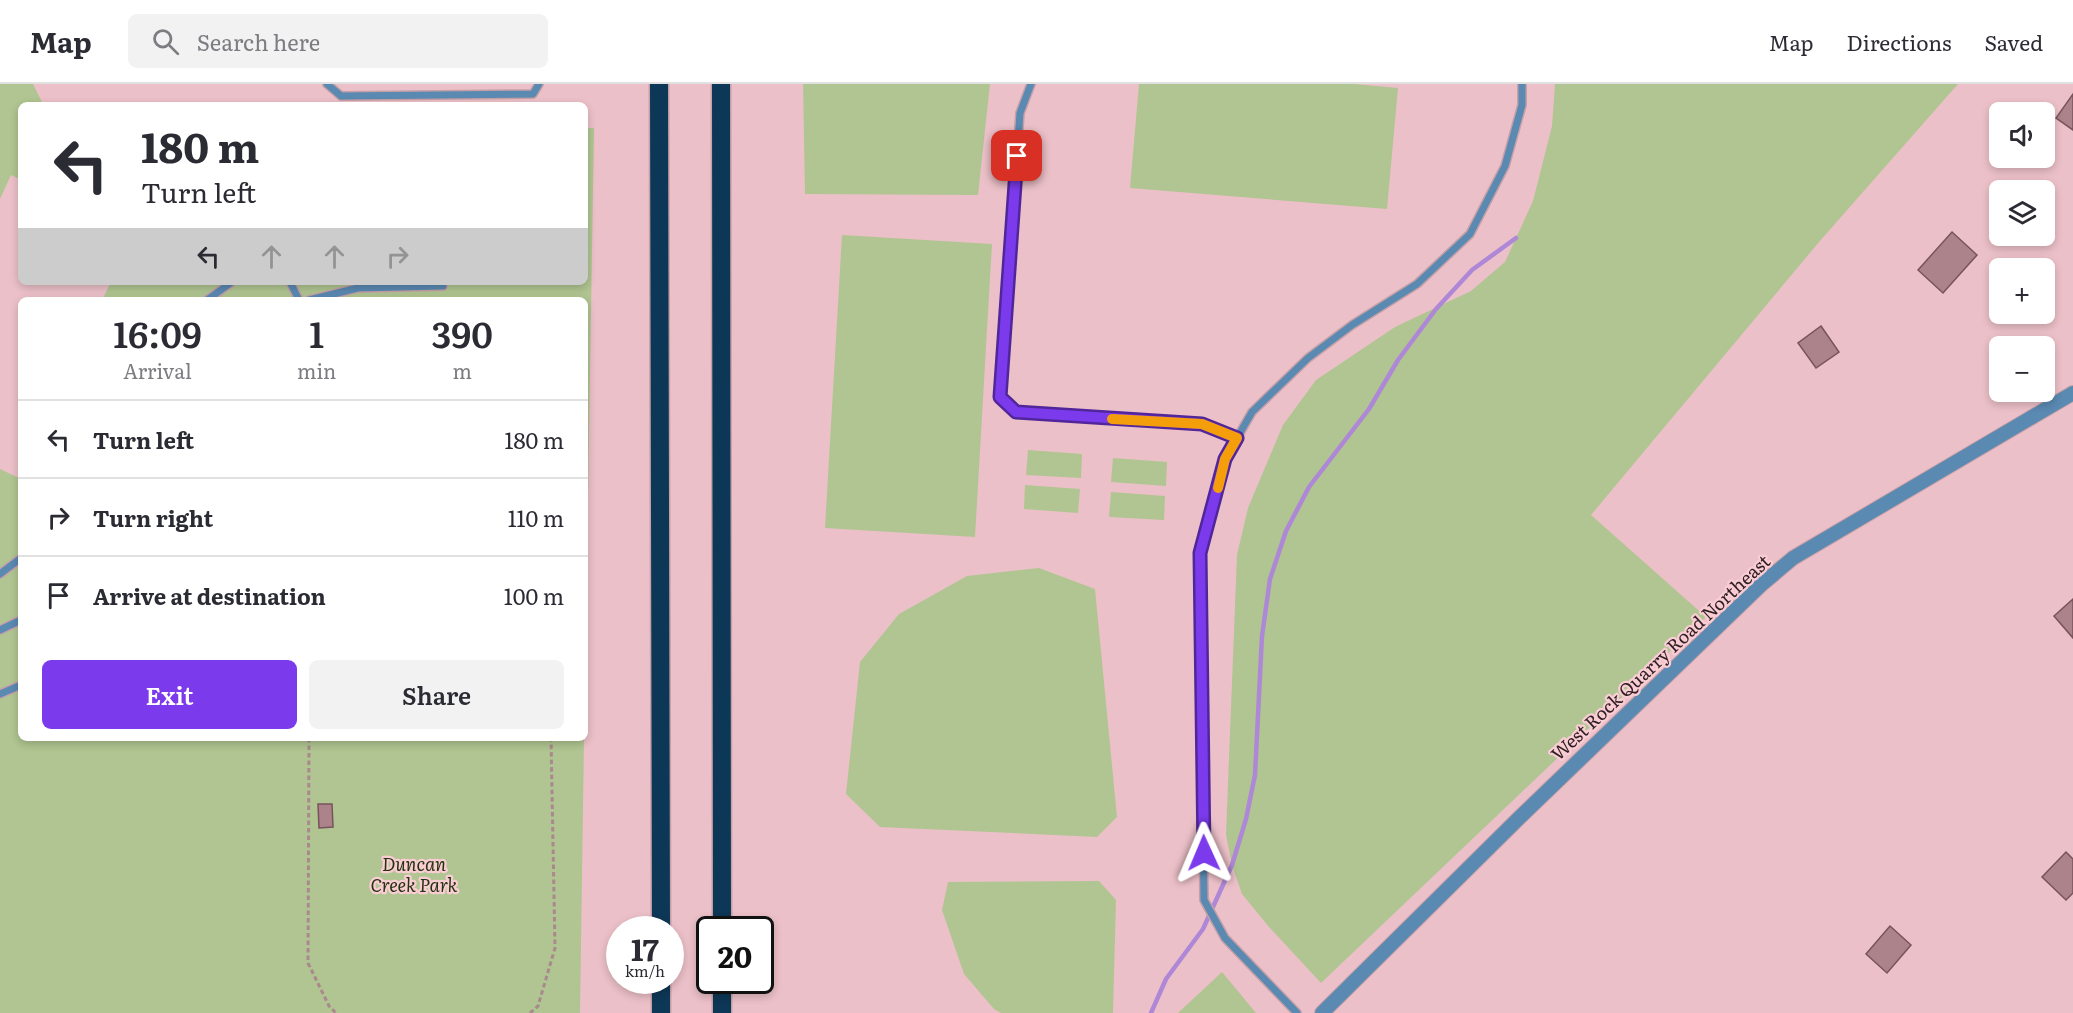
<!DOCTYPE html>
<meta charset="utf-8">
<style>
body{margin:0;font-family:Literata,serif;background:#f2f2f3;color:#2b2b33;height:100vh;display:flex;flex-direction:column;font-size:22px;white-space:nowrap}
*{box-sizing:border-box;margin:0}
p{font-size:20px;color:#7c7c81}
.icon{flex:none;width:33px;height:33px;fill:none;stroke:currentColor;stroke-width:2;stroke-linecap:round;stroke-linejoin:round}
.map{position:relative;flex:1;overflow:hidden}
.side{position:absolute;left:18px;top:213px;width:570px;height:444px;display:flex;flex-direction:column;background:#fff;border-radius:9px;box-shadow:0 3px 9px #0003}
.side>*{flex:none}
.top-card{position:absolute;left:18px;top:18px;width:570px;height:183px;border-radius:9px;box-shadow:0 3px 9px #0003;background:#fff;color:#2b2b33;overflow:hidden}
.fabs{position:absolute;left:1989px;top:18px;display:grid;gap:12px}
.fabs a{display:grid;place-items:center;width:66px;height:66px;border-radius:9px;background:#fff;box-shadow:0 3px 9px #0003;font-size:30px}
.speed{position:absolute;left:606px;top:832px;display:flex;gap:12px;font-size:30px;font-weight:700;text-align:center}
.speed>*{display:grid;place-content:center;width:78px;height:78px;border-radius:50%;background:#fff;box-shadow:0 3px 9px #0003;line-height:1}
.speed small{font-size:15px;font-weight:400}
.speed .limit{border:3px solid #111;border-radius:9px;background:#fff;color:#111}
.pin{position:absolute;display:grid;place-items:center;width:51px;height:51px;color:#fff;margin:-26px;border-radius:12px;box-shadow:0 3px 9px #0006}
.me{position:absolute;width:66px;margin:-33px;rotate:359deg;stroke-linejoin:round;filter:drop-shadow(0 0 4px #0008)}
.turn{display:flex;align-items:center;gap:21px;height:126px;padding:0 24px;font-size:27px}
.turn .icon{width:78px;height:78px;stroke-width:2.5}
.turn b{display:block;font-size:42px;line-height:51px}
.lanes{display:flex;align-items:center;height:57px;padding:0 24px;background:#0003;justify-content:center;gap:30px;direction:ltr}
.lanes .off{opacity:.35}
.eta{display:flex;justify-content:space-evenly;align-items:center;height:102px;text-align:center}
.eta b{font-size:36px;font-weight:600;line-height:42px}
.cta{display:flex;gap:12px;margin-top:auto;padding:12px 24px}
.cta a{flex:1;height:69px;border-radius:9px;background:#7c3aed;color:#fff;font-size:24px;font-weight:600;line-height:69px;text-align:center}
.cta a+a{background:#f2f2f3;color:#2b2b33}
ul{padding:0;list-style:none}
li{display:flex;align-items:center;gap:18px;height:78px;padding:0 24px;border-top:2px solid #e1e1e2}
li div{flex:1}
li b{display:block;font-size:22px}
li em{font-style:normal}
header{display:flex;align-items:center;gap:36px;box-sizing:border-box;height:84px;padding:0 30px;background:#fff;border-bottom:2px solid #e1e1e2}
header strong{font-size:28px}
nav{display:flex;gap:33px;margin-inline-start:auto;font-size:21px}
.search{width:420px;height:54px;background:#f2f2f3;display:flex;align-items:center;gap:15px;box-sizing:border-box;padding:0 21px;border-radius:9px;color:#7c7c81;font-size:22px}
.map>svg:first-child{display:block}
.green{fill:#b0c591}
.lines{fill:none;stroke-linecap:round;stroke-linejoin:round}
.stream{stroke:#ae88d7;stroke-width:4.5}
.building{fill:#ac838b;stroke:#79535b;stroke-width:1.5}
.lane-casing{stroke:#c6a0a7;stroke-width:10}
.street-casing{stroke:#c6a0a7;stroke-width:16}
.highway-casing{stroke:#c6a0a7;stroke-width:21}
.path{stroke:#aa888e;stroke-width:3;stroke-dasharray:4.5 3;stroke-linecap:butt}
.lane{stroke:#5a89b2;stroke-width:7}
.street{stroke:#5a89b2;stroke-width:14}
.highway{stroke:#0d3756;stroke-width:18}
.route-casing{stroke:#51269a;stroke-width:15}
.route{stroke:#7c3aed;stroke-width:10}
.slow{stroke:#f59e0b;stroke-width:10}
.labels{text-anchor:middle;stroke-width:4.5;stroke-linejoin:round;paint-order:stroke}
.street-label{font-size:18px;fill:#2f1f22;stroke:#facdd5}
.park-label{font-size:18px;font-style:italic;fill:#25320d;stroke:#facdd5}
</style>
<header>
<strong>Map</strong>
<div class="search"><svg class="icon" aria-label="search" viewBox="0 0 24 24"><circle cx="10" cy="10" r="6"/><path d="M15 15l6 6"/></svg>Search here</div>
<nav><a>Map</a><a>Directions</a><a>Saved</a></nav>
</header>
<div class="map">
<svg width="2073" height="929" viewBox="0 0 2073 929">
<rect width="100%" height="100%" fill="#ecc0c8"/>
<g class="green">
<path d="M0 0H33L43 20 147 21H21V96L11 91 0 115Z"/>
<path d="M803 0H990L978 111 805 110Z"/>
<path d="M1139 0H1354L1398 4 1387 125 1130 104Z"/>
<path d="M1555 0H1958L1819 158 1591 431 1706 533 1321 899 1269 843 1242 810 1232 781 1226 751 1237 471 1248 424 1283 341 1316 296 1395 243 1471 207 1505 178 1533 117 1552 42Z"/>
<path d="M585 44H594L585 599V216H102L111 198H585Z"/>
<path d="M842 151 992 160 975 453 825 444Z"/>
<path d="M1028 366 1082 370 1081 394 1026 391Z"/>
<path d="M1113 374 1167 378 1166 402 1111 398Z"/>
<path d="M0 385 19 394 21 391V654H584L580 929H0Z"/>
<path d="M1025 401 1080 405 1078 429 1024 425Z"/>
<path d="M1111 408 1165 412 1164 436 1109 433Z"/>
<path d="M1039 484 1095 505 1117 733 1097 753 880 743 846 710 860 578 899 530 967 492Z"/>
<path d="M1099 797 1116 816 1113 929H1001L994 925 964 890 942 826 948 798Z"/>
<path d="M1222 888 1256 929H1178Z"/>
</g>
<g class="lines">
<path class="stream" d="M1151 929 1166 895 1203 845 1232 781 1246 735 1255 691 1262 552 1270 495 1286 447 1309 403 1369 325 1398 276 1436 225 1472 186 1516 154"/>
</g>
<g class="building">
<path d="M2073 10V46L2056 34Z"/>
<path d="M1952 148 1977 171 1943 209 1918 186Z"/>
<path d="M1821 242 1839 268 1816 284 1798 259Z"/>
<path d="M2073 515V554L2054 532Z"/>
<path d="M318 720H332L333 743 319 744Z"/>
<path d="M2066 768 2073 775V809L2066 816 2042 793Z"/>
<path d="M1890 842 1911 861 1887 889 1866 870Z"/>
</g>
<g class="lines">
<g class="lane-casing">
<g id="lane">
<path d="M327 0 341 12 533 10 539 0"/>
<path d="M1031 0 1020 29 1000 313 1015 328 1202 340 1237 354"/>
<path d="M290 198 299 216"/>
<path d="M207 216 232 198"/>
<path d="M309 216 358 204 443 202"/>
<path d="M0 490 21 474"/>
<path d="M0 546 21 536"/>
<path d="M0 610 21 601"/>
<path d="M1297 929 1225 854 1204 816 1200 469 1225 375 1252 328 1308 274 1352 241 1417 200 1470 150 1505 82 1522 21V0"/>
</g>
</g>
<g class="street-casing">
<path id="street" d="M1322 929 1518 735 1761 501 1793 474 2073 309"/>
</g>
<g class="highway-casing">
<g id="highway">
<path d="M659 0 661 846"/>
<path d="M721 0 722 846"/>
<path d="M661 897V929"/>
<path d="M722 897V929"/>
</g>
</g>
<g class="path">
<path d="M309 654 308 879 329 922 336 929"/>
<path d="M530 929 538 922 555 864 551 654"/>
</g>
<use href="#lane" class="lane"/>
<use href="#street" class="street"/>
<use href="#highway" class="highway"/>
</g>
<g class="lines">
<g class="route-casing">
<path id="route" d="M1017 72 1000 313 1016 328 1202 340 1237 354 1225 375 1200 469 1204 769"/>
</g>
<use href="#route" class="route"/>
<path class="slow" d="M1112 335 1202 340 1237 354 1225 375 1218 404"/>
</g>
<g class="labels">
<g class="street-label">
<text transform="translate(1661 574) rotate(-43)" y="6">West Rock Quarry Road Northeast</text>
</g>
<g class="park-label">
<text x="414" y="787">Duncan<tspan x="414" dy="21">Creek Park</tspan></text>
</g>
</g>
</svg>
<div class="fabs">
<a><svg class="icon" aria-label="sound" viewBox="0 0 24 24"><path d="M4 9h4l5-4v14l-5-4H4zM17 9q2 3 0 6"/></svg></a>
<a><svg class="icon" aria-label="layers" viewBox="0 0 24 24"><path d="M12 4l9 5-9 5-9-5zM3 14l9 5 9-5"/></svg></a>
<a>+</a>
<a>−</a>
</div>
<div class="speed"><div>17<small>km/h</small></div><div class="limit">20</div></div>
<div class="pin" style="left:1017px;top:72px;background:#d93025"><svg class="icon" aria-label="arrive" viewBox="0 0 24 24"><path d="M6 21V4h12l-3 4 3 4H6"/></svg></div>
<svg class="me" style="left:1204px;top:769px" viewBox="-20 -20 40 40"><path d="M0-17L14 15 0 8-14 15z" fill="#7c3aed" stroke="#fff" stroke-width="4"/></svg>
<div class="top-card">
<div class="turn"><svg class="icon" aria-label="left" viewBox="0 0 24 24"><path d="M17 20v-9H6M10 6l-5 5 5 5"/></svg><div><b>180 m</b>Turn left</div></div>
<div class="lanes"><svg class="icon" aria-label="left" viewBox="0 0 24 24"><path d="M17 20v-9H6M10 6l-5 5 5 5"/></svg><svg class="icon off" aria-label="ahead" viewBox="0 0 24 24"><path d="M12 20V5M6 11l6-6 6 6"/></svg><svg class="icon off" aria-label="ahead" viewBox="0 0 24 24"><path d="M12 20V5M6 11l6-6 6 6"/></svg><svg class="icon off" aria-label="right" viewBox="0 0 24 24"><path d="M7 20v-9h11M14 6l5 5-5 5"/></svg></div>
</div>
<section class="side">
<div class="eta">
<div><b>16:09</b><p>Arrival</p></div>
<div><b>1</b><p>min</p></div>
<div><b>390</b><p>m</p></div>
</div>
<ul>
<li><svg class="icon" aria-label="left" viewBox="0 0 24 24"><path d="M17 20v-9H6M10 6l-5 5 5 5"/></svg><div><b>Turn left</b></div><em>180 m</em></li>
<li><svg class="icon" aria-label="right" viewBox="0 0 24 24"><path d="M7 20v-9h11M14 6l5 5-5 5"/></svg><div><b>Turn right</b></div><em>110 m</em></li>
<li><svg class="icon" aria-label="arrive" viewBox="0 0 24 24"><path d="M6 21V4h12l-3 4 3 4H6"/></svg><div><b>Arrive at destination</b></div><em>100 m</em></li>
</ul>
<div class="cta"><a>Exit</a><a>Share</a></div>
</section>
</div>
